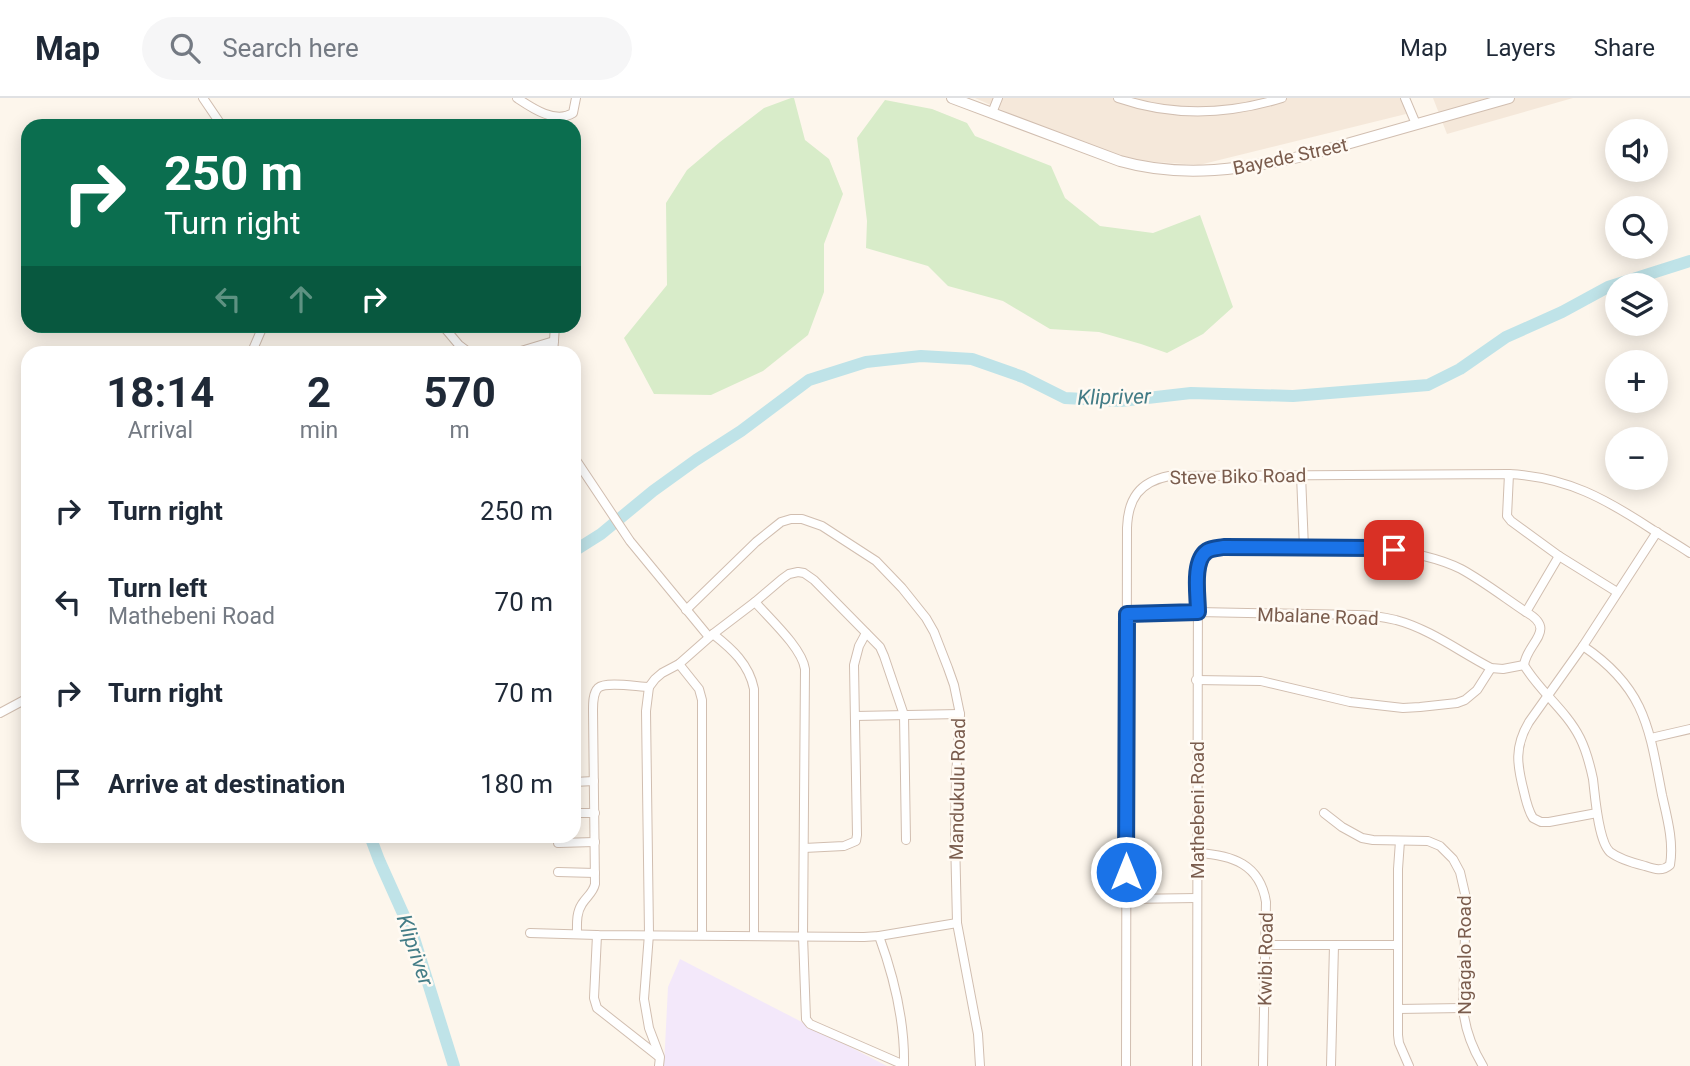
<!DOCTYPE html>
<meta charset="utf-8">
<style>
body{margin:0;font-family:Roboto,sans-serif;background:#f6f6f7;color:#1f2937;height:100vh;display:flex;flex-direction:column;font-size:26px;white-space:nowrap}
*{box-sizing:border-box;margin:0}
p{font-size:23px;color:#747a83}
.icon{flex:none;width:38px;height:38px;fill:none;stroke:currentColor;stroke-width:2;stroke-linecap:round;stroke-linejoin:round}
.map{position:relative;flex:1;overflow:hidden}
.sheet{position:absolute;left:21px;top:248px;width:560px;height:497px;display:flex;flex-direction:column;background:#fff;border-radius:21px;box-shadow:0 4px 18px #0003}
.sheet>*{flex:none}
.top-card{position:absolute;left:21px;top:21px;width:560px;height:214px;border-radius:21px;box-shadow:0 4px 18px #0003;background:#0b6e4f;color:#fff;overflow:hidden}
.controls{position:absolute;left:1605px;top:21px;display:grid;gap:14px}
.controls a{display:grid;place-items:center;width:63px;height:63px;border-radius:50%;background:#fff;box-shadow:0 4px 18px #0003;font-size:35px}
.pin{position:absolute;display:grid;place-items:center;width:60px;height:60px;color:#fff;margin:-30px;border-radius:14px;box-shadow:0 4px 10px #0006}
.me{position:absolute;width:77px;margin:-38px;rotate:0deg;stroke-linejoin:round;filter:drop-shadow(0 0 5px #0008)}
.turn{display:flex;align-items:center;gap:24px;height:147px;padding:0 28px;font-size:32px}
.turn .icon{width:91px;height:91px;stroke-width:2.5}
.turn b{display:block;font-size:49px;line-height:60px}
.lanes{display:flex;align-items:center;height:66px;padding:0 28px;background:#0003;justify-content:center;gap:35px;direction:ltr}
.lanes .off{opacity:.35}
.eta{display:flex;justify-content:space-evenly;align-items:center;height:119px;text-align:center}
.eta b{font-size:42px;font-weight:700;line-height:49px}
ul{padding:0;list-style:none}
li{display:flex;align-items:center;gap:21px;height:91px;padding:0 28px}
li div{flex:1}
li b{display:block;font-size:26px}
li em{font-style:normal}
header{display:flex;align-items:center;gap:42px;box-sizing:border-box;height:98px;padding:0 35px;background:#fff;border-bottom:2px solid #e0e1e3}
header strong{font-size:33px}
nav{display:flex;gap:38px;margin-inline-start:auto;font-size:24px}
.search{width:490px;height:63px;background:#f6f6f7;display:flex;align-items:center;gap:18px;box-sizing:border-box;padding:0 24px;border-radius:38px;color:#747a83;font-size:26px}
.map>svg:first-child{display:block}
.residential{fill:#f5e8da}
.education{fill:#f3e8fa}
.green{fill:#d8ecc9}
.lines{fill:none;stroke-linecap:round;stroke-linejoin:round}
.river{stroke:#bfe3e8;stroke-width:12}
.minor-casing{stroke:#d1beb0;stroke-width:10}
.tertiary-casing{stroke:#d1beb0;stroke-width:12}
.minor{stroke:#fff;stroke-width:8}
.tertiary{stroke:#fff;stroke-width:10}
.route-casing{stroke:#114b97;stroke-width:18}
.route{stroke:#1a73e8;stroke-width:12}
.labels{text-anchor:middle;stroke-width:5;stroke-linejoin:round;paint-order:stroke}
.street-label{font-size:19px;fill:#7a5c4d;stroke:#fffaf3}
.water-label{font-size:21px;font-style:italic;fill:#437c86;stroke:#fffaf3}
</style>
<header>
<strong>Map</strong>
<div class="search"><svg class="icon" aria-label="search" viewBox="0 0 24 24"><circle cx="10" cy="10" r="6"/><path d="M15 15l6 6"/></svg>Search here</div>
<nav><a>Map</a><a>Layers</a><a>Share</a></nav>
</header>
<div class="map">
<svg width="1690" height="968" viewBox="0 0 1690 968">
<rect width="100%" height="100%" fill="#fdf6ec"/>
<g class="residential">
<path d="M975 0H1403L1406 16 1199 67 1142 63 1091 52Z"/>
<path d="M1433 0H1573L1447 36Z"/>
</g>
<path class="education" d="M680 861 887 968H664L668 889Z"/>
<g class="green">
<path d="M791 0H794L805 42 829 61 843 96 824 146V194L808 237 763 273 711 297 654 296 624 240 667 187 666 105 687 72 720 44 764 10Z"/>
<path d="M885 2 932 11 967 25 975 38 1051 68 1065 100 1100 128 1153 135 1200 117 1233 209 1203 236 1167 255 1141 246 1099 234 1050 231 1003 203 948 188 928 168 866 150 867 123 857 40Z"/>
</g>
<g class="lines">
<g class="river">
<path d="M574 453 601 436 653 393 696 362 741 333 809 282 866 264 921 258 972 261 1023 279 1065 300 1121 303 1191 295 1293 298 1428 287 1460 271 1506 239 1562 214 1608 189 1690 163"/>
<path d="M370 738 379 762 414 840 454 968"/>
</g>
<g class="minor-casing">
<g id="minor">
<path d="M203 0 222 28"/>
<path d="M517 0C532 10 555 26 573 15L576 0"/>
<path d="M1118 0C1173 19 1227 17 1282 0"/>
<path d="M1405 0 1416 26"/>
<path d="M992 15 998 0"/>
<path d="M443 228 459 247 471 256"/>
<path d="M251 256 263 228"/>
<path d="M511 256 554 243"/>
<path d="M553 256 555 228"/>
<path d="M574 359 630 443 709 539"/>
<path d="M1509 376 1507 418 1511 423 1559 458 1617 494"/>
<path d="M1301 377 1304 450"/>
<path d="M1559 458 1526 514C1558 532 1527 544 1524 567 1539 593 1566 612 1580 640 1586 652 1590 667 1593 681 1595 697 1598 743 1610 754 1619 761 1633 765 1645 768 1654 771 1662 774 1670 767 1674 744 1667 719 1662 697 1649 629 1645 590 1583 548"/>
<path d="M755 504C770 521 802 550 805 571L803 838 806 921 810 926 904 967"/>
<path d="M686 512 756 444 781 424 791 421H802L822 428 876 463 902 490 926 520 934 534 948 570 954 587 960 616 956 679 955 739 957 825 978 936 980 968"/>
<path d="M1127 516 1198 514 1357 517C1370 517 1383 519 1396 522 1430 531 1460 554 1491 570L1503 571 1524 567"/>
<path d="M713 536C732 551 749 566 754 591V837"/>
<path d="M679 566 699 591 702 602V837"/>
<path d="M1196 582 1261 583 1350 604 1403 610 1420 609 1457 605 1465 602 1477 592 1491 570"/>
<path d="M0 615 28 600"/>
<path d="M855 618 960 616"/>
<path d="M1651 640 1690 631"/>
<path d="M574 684 594 683"/>
<path d="M574 715H595"/>
<path d="M1324 715 1342 729 1362 740 1373 742 1428 743 1440 748 1453 761 1460 774 1466 800 1463 910C1465 931 1472 950 1483 968"/>
<path d="M1597 715 1549 724H1541L1533 720C1528 712 1526 703 1524 694 1517 667 1514 649 1529 624L1583 548 1657 434"/>
<path d="M1400 743 1398 771V937L1399 945 1409 968"/>
<path d="M558 745 595 744"/>
<path d="M804 750 844 748 856 743 857 737 854 567 859 548 866 535"/>
<path d="M1198 755C1232 757 1260 766 1266 804L1263 968"/>
<path d="M558 774 595 775"/>
<path d="M1126 801 1197 800"/>
<path d="M530 835 597 837 864 839 879 838 957 825"/>
<path d="M577 836C577 826 576 815 582 806 587 798 593 795 595 786L593 612C593 605 593 595 598 590 606 583 638 589 649 589"/>
<path d="M597 837 594 900 597 910 658 958"/>
<path d="M879 838C894 879 905 924 904 968"/>
<path d="M1265 847H1398"/>
<path d="M1398 911 1463 910"/>
<path d="M659 968 660 959 649 930 644 901 649 836 646 613 649 589 655 581 662 575 679 566 713 536 755 504 782 481 789 476 798 474 804 475 814 482 880 549 884 558 904 617 906 742"/>
<path d="M1126 968 1127 430C1128 401 1139 384 1169 378L1509 376C1567 379 1606 401 1653 432 1666 440 1678 447 1690 455"/>
<path d="M1197 968 1198 469 1200 461 1205 455 1213 451 1224 449 1375 450C1404 453 1435 458 1461 471 1483 483 1505 500 1526 514"/>
<path d="M1331 968 1334 847"/>
</g>
</g>
<g class="tertiary-casing">
<path id="tertiary" d="M952 0 1120 63C1183 81 1246 71 1308 57L1509 0"/>
</g>
<use href="#minor" class="minor"/>
<use href="#tertiary" class="tertiary"/>
</g>
<g class="lines">
<g class="route-casing">
<path id="route" d="M1126 774 1127 516 1198 514C1198 498 1192 463 1207 453 1212 450 1219 450 1224 449L1375 450 1394 452"/>
</g>
<use href="#route" class="route"/>
</g>
<g class="labels">
<g class="street-label">
<text transform="translate(1290 58) rotate(-12)" y="7">Bayede Street</text>
<text transform="translate(1238 378) rotate(-1)" y="7">Steve Biko Road</text>
<text transform="translate(1318 518) rotate(2)" y="7">Mbalane Road</text>
<text transform="translate(957 691) rotate(-89)" y="7">Mandukulu Road</text>
<text transform="translate(1197 712) rotate(-90)" y="7">Mathebeni Road</text>
<text transform="translate(1464 857) rotate(-90)" y="7">Ngagalo Road</text>
<text transform="translate(1265 861) rotate(-89)" y="7">Kwibi Road</text>
</g>
<g class="water-label">
<text transform="translate(1114 299) rotate(-1)" y="7">Klipriver</text>
<text transform="translate(415 852) rotate(71)" y="7">Klipriver</text>
</g>
</g>
</svg>
<div class="controls">
<a><svg class="icon" aria-label="sound" viewBox="0 0 24 24"><path d="M4 9h4l5-4v14l-5-4H4zM17 9q2 3 0 6"/></svg></a>
<a><svg class="icon" aria-label="search" viewBox="0 0 24 24"><circle cx="10" cy="10" r="6"/><path d="M15 15l6 6"/></svg></a>
<a><svg class="icon" aria-label="layers" viewBox="0 0 24 24"><path d="M12 4l9 5-9 5-9-5zM3 14l9 5 9-5"/></svg></a>
<a>+</a>
<a>−</a>
</div>
<div class="pin" style="left:1394px;top:452px;background:#d93025"><svg class="icon" aria-label="arrive" viewBox="0 0 24 24"><path d="M6 21V4h12l-3 4 3 4H6"/></svg></div>
<svg class="me" style="left:1126px;top:774px" viewBox="-20 -20 40 40"><circle r="17" fill="#1a73e8" stroke="#fff" stroke-width="3"/><path d="M0-11L8 9 0 5-8 9z" fill="#fff"/></svg>
<div class="top-card">
<div class="turn"><svg class="icon" aria-label="right" viewBox="0 0 24 24"><path d="M7 20v-9h11M14 6l5 5-5 5"/></svg><div><b>250 m</b>Turn right</div></div>
<div class="lanes"><svg class="icon off" aria-label="left" viewBox="0 0 24 24"><path d="M17 20v-9H6M10 6l-5 5 5 5"/></svg><svg class="icon off" aria-label="ahead" viewBox="0 0 24 24"><path d="M12 20V5M6 11l6-6 6 6"/></svg><svg class="icon" aria-label="right" viewBox="0 0 24 24"><path d="M7 20v-9h11M14 6l5 5-5 5"/></svg></div>
</div>
<section class="sheet">
<div class="eta">
<div><b>18:14</b><p>Arrival</p></div>
<div><b>2</b><p>min</p></div>
<div><b>570</b><p>m</p></div>
</div>
<ul>
<li><svg class="icon" aria-label="right" viewBox="0 0 24 24"><path d="M7 20v-9h11M14 6l5 5-5 5"/></svg><div><b>Turn right</b></div><em>250 m</em></li>
<li><svg class="icon" aria-label="left" viewBox="0 0 24 24"><path d="M17 20v-9H6M10 6l-5 5 5 5"/></svg><div><b>Turn left</b><p>Mathebeni Road</p></div><em>70 m</em></li>
<li><svg class="icon" aria-label="right" viewBox="0 0 24 24"><path d="M7 20v-9h11M14 6l5 5-5 5"/></svg><div><b>Turn right</b></div><em>70 m</em></li>
<li><svg class="icon" aria-label="arrive" viewBox="0 0 24 24"><path d="M6 21V4h12l-3 4 3 4H6"/></svg><div><b>Arrive at destination</b></div><em>180 m</em></li>
</ul>
</section>
</div>
